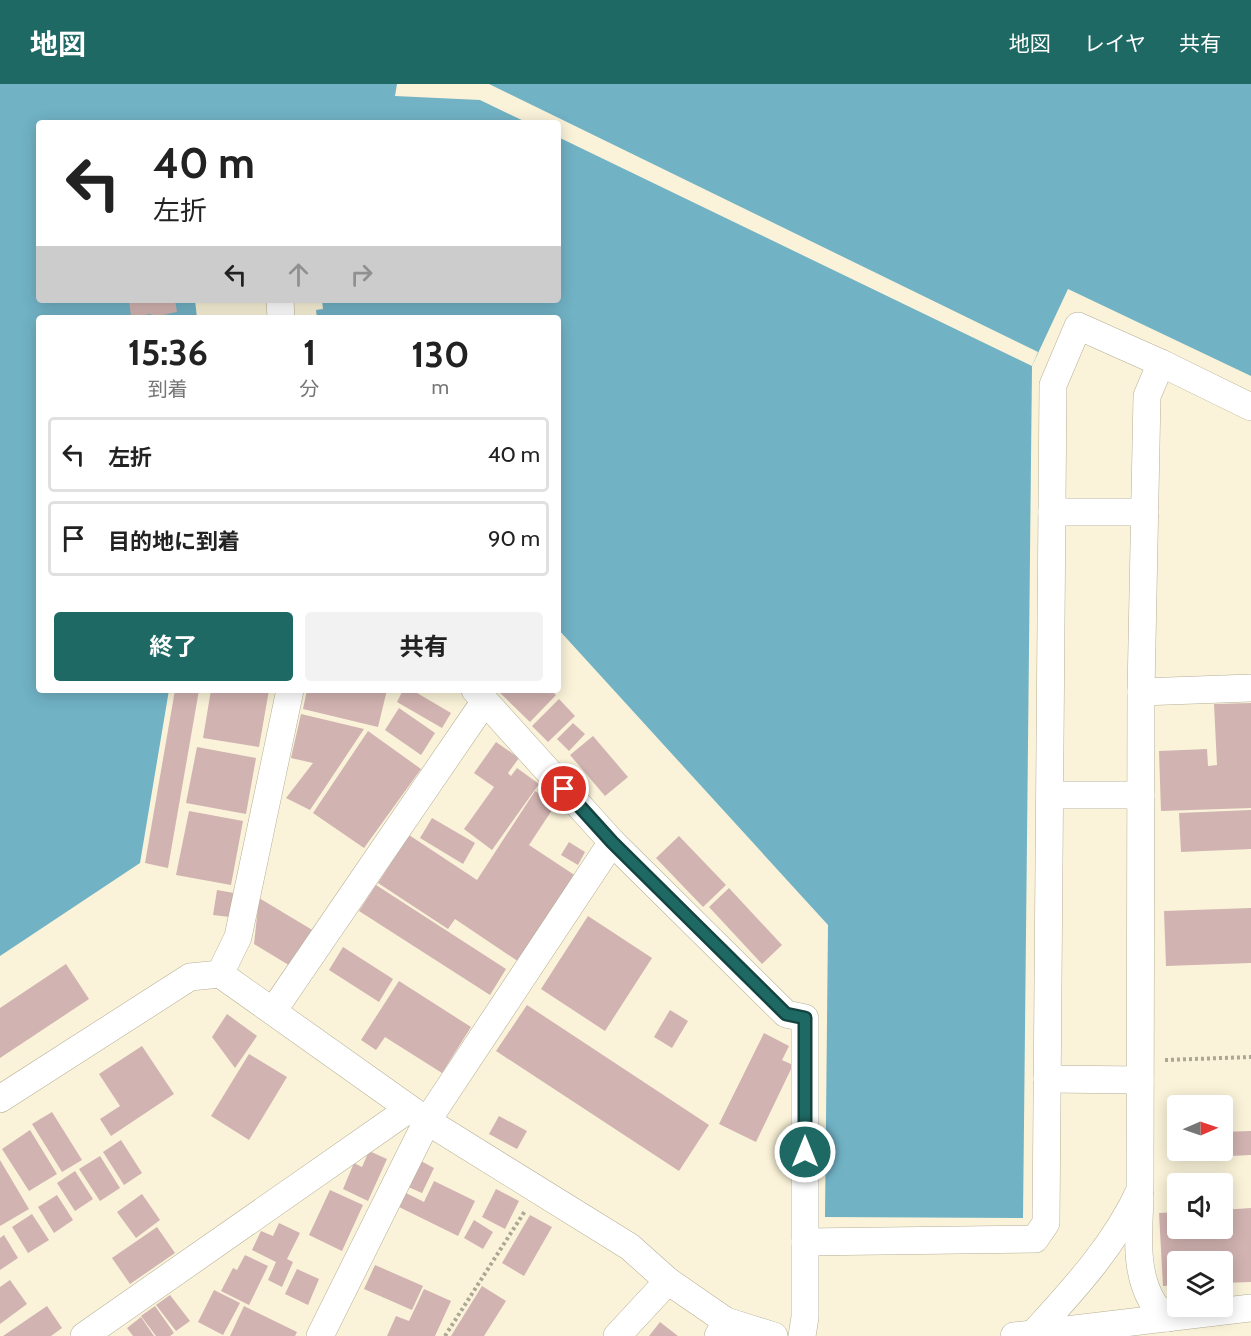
<!DOCTYPE html>
<html lang="ja">
<meta charset="utf-8">
<style>
body{margin:0;font-family:Cabin,"Noto Sans JP",sans-serif;background:#f2f2f2;color:#222;height:100vh;display:flex;flex-direction:column;font-size:22px;white-space:nowrap}
*{box-sizing:border-box;margin:0}
p{font-size:20px;color:#767676}
.icon{flex:none;width:33px;height:33px;fill:none;stroke:currentColor;stroke-width:2;stroke-linecap:round;stroke-linejoin:round}
.map{position:relative;flex:1;overflow:hidden}
.side{position:absolute;left:36px;top:231px;width:525px;height:378px;display:flex;flex-direction:column;background:#fff;border-radius:6px;box-shadow:0 3px 15px #0003}
.side>*{flex:none}
.banner{position:absolute;left:36px;top:36px;width:525px;height:183px;border-radius:6px;box-shadow:0 3px 15px #0003;background:#fff;color:#222;overflow:hidden}
.needle{width:39px;rotate:88deg}
.fabs{position:absolute;left:1167px;top:1011px;display:grid;gap:12px}
.fabs a{display:grid;place-items:center;width:66px;height:66px;border-radius:6px;background:#fff;box-shadow:0 3px 15px #0003;font-size:30px}
.pin{position:absolute;display:grid;place-items:center;width:51px;height:51px;color:#fff;margin:-26px;border:3px solid #fff;border-radius:50%;box-shadow:0 2px 6px #0007}
.me{position:absolute;width:66px;margin:-33px;rotate:0deg;stroke-linejoin:round;filter:drop-shadow(0 0 4px #0008)}
.turn{display:flex;align-items:center;gap:21px;height:126px;padding:0 18px;font-size:27px}
.turn .icon{width:78px;height:78px;stroke-width:2.5}
.turn b{display:block;font-size:42px;line-height:51px}
.lanes{display:flex;align-items:center;height:57px;padding:0 18px;background:#0003;justify-content:center;gap:30px;direction:ltr}
.lanes .off{opacity:.35}
.eta{display:flex;justify-content:space-evenly;align-items:center;height:102px;text-align:center}
.eta b{font-size:36px;font-weight:700;line-height:42px}
.primary-button{display:flex;gap:12px;margin-top:auto;padding:12px 18px}
.primary-button a{flex:1;height:69px;border-radius:6px;background:#1e6964;color:#fff;font-size:24px;font-weight:700;line-height:69px;text-align:center}
.primary-button a+a{background:#f2f2f2;color:#222}
ul{padding:0;list-style:none}
li{display:flex;align-items:center;gap:18px;height:75px;margin:0 12px 9px;padding:0 6px;border:3px solid #e0e0e0;border-radius:6px}
li div{flex:1}
li b{display:block;font-size:22px}
li em{font-style:normal}
header{display:flex;align-items:center;gap:36px;box-sizing:border-box;height:84px;padding:0 30px;background:#1e6964;color:#fff}
header strong{font-size:28px}
nav{display:flex;gap:33px;margin-inline-start:auto;font-size:21px}
.map>svg:first-child{display:block}
.water{fill:#71b2c5}
.pier{fill:#faf3d9}
.building{fill:#d1b3b1}
.lines{fill:none;stroke-linecap:round;stroke-linejoin:round}
.minor-casing{stroke:#b5af96;stroke-width:28}
.path{stroke:#aca793;stroke-width:4;stroke-dasharray:3 3;stroke-linecap:butt}
.minor{stroke:#fff;stroke-width:27}
.route-casing{stroke:#144441;stroke-width:15}
.route{stroke:#1e6964;stroke-width:10}
</style>
<header>
<strong>地図</strong>
<nav><a>地図</a><a>レイヤ</a><a>共有</a></nav>
</header>
<div class="map">
<svg width="1251" height="1252" viewBox="0 0 1251 1252">
<rect width="100%" height="100%" fill="#faf3d9"/>
<path class="water" d="M0 0H1251V292L1068 205 1032 282 1023 1134 825 1133 828 841 558 545V234H317L316 226 323 225 322 216H558V39H39V216H195L197 234H39V606H169L140 779 0 872Z"/>
<path class="pier" d="M397 0H489L1038 268 1032 282 558 53V39H528L480 16 395 12Z"/>
<g class="building">
<path d="M129 216H175L177 228 163 231V234H151V230L131 233Z"/>
<path d="M175 606H199L168 784 145 779Z"/>
<path d="M211 606H269L259 663 203 654Z"/>
<path d="M307 606H387L378 643 303 625Z"/>
<path d="M403 606H412L451 629 442 644 397 618Z"/>
<path d="M497 606H551L556 611 530 638Z"/>
<path d="M559 615 575 632 548 658 532 642Z"/>
<path d="M1251 619V724L1161 727 1159 667 1207 665 1208 682 1217 681 1214 620Z"/>
<path d="M399 624 435 649 421 671 385 646Z"/>
<path d="M301 630 364 645 310 726 286 714 313 679 291 674Z"/>
<path d="M573 639 585 650 569 667 557 655Z"/>
<path d="M368 647 421 685 364 764 313 729Z"/>
<path d="M593 652 628 693 605 712 570 671Z"/>
<path d="M496 658 519 674 508 689 511 692 517 684 539 700 492 766 464 745 494 703 474 689Z"/>
<path d="M197 663 256 674 246 730 186 719Z"/>
<path d="M535 707 556 720 529 761 576 792 519 878 455 835 448 845 378 799 409 751 477 796Z"/>
<path d="M1251 726V765L1181 768 1179 729Z"/>
<path d="M189 727 243 737 231 801 176 791Z"/>
<path d="M432 734 475 759 463 780 420 754Z"/>
<path d="M679 752 726 801 703 823 656 774Z"/>
<path d="M569 758 585 768 578 781 561 771Z"/>
<path d="M376 801 506 885 490 911 359 827Z"/>
<path d="M729 804 782 861 762 880 709 823Z"/>
<path d="M217 806 234 809 230 833 213 831Z"/>
<path d="M259 814 314 847 292 883 254 860Z"/>
<path d="M1251 824V879L1166 882 1164 827Z"/>
<path d="M588 832 652 874 605 947 541 905Z"/>
<path d="M343 863 393 895 379 918 329 886Z"/>
<path d="M66 880 89 915 0 974V924Z"/>
<path d="M399 897 471 943 442 989 385 953 376 966 361 956Z"/>
<path d="M527 921 709 1041 679 1087 496 967Z"/>
<path d="M670 926 688 937 672 964 654 953Z"/>
<path d="M227 930 257 952 235 984 212 953Z"/>
<path d="M764 949 789 962 782 976 793 981 756 1058 719 1040Z"/>
<path d="M142 962 174 1010 111 1052 100 1035 120 1022 99 990Z"/>
<path d="M249 970 287 993 249 1056 211 1032Z"/>
<path d="M52 1028 82 1076 62 1088 32 1040Z"/>
<path d="M499 1032 527 1047 517 1065 489 1050Z"/>
<path d="M30 1046 57 1090 29 1107 2 1065Z"/>
<path d="M1251 1047V1071L1168 1075 1167 1051 1178 1050V1066H1222V1048Z"/>
<path d="M121 1056 142 1089 124 1101 103 1068Z"/>
<path d="M369 1067 387 1075 368 1117 343 1105 354 1079 362 1083Z"/>
<path d="M100 1072 120 1104 100 1117 79 1085Z"/>
<path d="M0 1076 29 1125 0 1142Z"/>
<path d="M419 1076 434 1084 422 1109 406 1102Z"/>
<path d="M75 1087 93 1115 75 1127 57 1099Z"/>
<path d="M434 1097 475 1117 458 1152 397 1122 404 1108 424 1118Z"/>
<path d="M496 1105 519 1117 505 1145 482 1133Z"/>
<path d="M330 1106 363 1121 342 1167 309 1151Z"/>
<path d="M142 1110 160 1136 136 1154 117 1128Z"/>
<path d="M57 1111 73 1136 54 1149 38 1123Z"/>
<path d="M1251 1124V1198L1222 1199V1178H1178V1201L1163 1202 1159 1129 1178 1128V1144H1222V1126Z"/>
<path d="M32 1130 49 1156 28 1169 12 1143Z"/>
<path d="M530 1131 552 1143 524 1192 502 1179Z"/>
<path d="M474 1136 493 1148 483 1165 464 1154Z"/>
<path d="M279 1139 300 1149 287 1175 293 1178 282 1203 268 1196 276 1178 252 1166 261 1147 273 1152Z"/>
<path d="M157 1143 175 1169 130 1200 112 1174Z"/>
<path d="M4 1151 18 1174 0 1186V1154Z"/>
<path d="M245 1171 268 1182 249 1221 221 1207 233 1184 237 1186Z"/>
<path d="M375 1181 423 1202 412 1226 364 1205Z"/>
<path d="M297 1185 319 1195 308 1221 285 1210Z"/>
<path d="M10 1196 27 1220 0 1240V1203Z"/>
<path d="M482 1202 506 1217 484 1252H451Z"/>
<path d="M424 1205 451 1217 435 1252H387L396 1232 409 1237Z"/>
<path d="M214 1206 240 1219 223 1251 198 1238Z"/>
<path d="M170 1211 190 1237 176 1247 156 1221Z"/>
<path d="M47 1222 62 1244 51 1252H3Z"/>
<path d="M155 1222 174 1249 170 1252H156L141 1232Z"/>
<path d="M244 1222 297 1248 295 1252H230Z"/>
<path d="M141 1233 154 1252H133L127 1244Z"/>
<path d="M660 1238 678 1252H649Z"/>
</g>
<g class="lines">
<g class="minor-casing">
<g id="minor">
<path d="M280 216 281 234"/>
<path d="M1052 428H1145"/>
<path d="M475 606 612 758 786 930 805 934V1233L802 1252"/>
<path d="M1141 608 1251 604"/>
<path d="M1050 711H1141"/>
<path d="M220 890 238 853 290 606"/>
<path d="M273 927 485 617"/>
<path d="M1047 995 1140 996"/>
<path d="M0 1015 190 893 220 890 427 1037 630 1163 668 1197 726 1237"/>
<path d="M1140 1113C1139 1147 1134 1186 1152 1217 1155 1223 1163 1229 1168 1234"/>
<path d="M805 1158 1035 1155 1046 1139 1053 301 1078 242 1161 279"/>
<path d="M84 1252 409 1025"/>
<path d="M320 1252 427 1037 612 758"/>
<path d="M617 1252 668 1197"/>
<path d="M718 1252 726 1237 774 1252"/>
<path d="M1014 1252 1251 1224"/>
<path d="M1033 1252V1250C1073 1206 1115 1161 1140 1106L1141 608 1147 312 1161 279 1251 323"/>
</g>
</g>
<g class="path">
<path d="M1165 976 1251 973"/>
<path d="M445 1252 525 1127"/>
</g>
<use href="#minor" class="minor"/>
</g>
<g class="lines">
<g class="route-casing">
<path id="route" d="M564 705 612 758 786 930 805 934V1068"/>
</g>
<use href="#route" class="route"/>
</g>
</svg>
<div class="fabs">
<a><svg class="needle" viewBox="-14 -14 28 28"><path d="M0-13l5 13h-10z" fill="#e53935"/><path d="M0 13l5-13h-10z" fill="#767676"/></svg></a>
<a><svg class="icon" aria-label="sound" viewBox="0 0 24 24"><path d="M4 9h4l5-4v14l-5-4H4zM17 9q2 3 0 6"/></svg></a>
<a><svg class="icon" aria-label="layers" viewBox="0 0 24 24"><path d="M12 4l9 5-9 5-9-5zM3 14l9 5 9-5"/></svg></a>
</div>
<div class="pin" style="left:564px;top:705px;background:#d93025"><svg class="icon" aria-label="arrive" viewBox="0 0 24 24"><path d="M6 21V4h12l-3 4 3 4H6"/></svg></div>
<svg class="me" style="left:805px;top:1068px" viewBox="-20 -20 40 40"><circle r="17" fill="#1e6964" stroke="#fff" stroke-width="3"/><path d="M0-11L8 9 0 5-8 9z" fill="#fff"/></svg>
<div class="banner">
<div class="turn"><svg class="icon" aria-label="left" viewBox="0 0 24 24"><path d="M17 20v-9H6M10 6l-5 5 5 5"/></svg><div><b>40 m</b>左折</div></div>
<div class="lanes"><svg class="icon" aria-label="left" viewBox="0 0 24 24"><path d="M17 20v-9H6M10 6l-5 5 5 5"/></svg><svg class="icon off" aria-label="ahead" viewBox="0 0 24 24"><path d="M12 20V5M6 11l6-6 6 6"/></svg><svg class="icon off" aria-label="right" viewBox="0 0 24 24"><path d="M7 20v-9h11M14 6l5 5-5 5"/></svg></div>
</div>
<section class="side">
<div class="eta">
<div><b>15:36</b><p>到着</p></div>
<div><b>1</b><p>分</p></div>
<div><b>130</b><p>m</p></div>
</div>
<ul>
<li><svg class="icon" aria-label="left" viewBox="0 0 24 24"><path d="M17 20v-9H6M10 6l-5 5 5 5"/></svg><div><b>左折</b></div><em>40 m</em></li>
<li><svg class="icon" aria-label="arrive" viewBox="0 0 24 24"><path d="M6 21V4h12l-3 4 3 4H6"/></svg><div><b>目的地に到着</b></div><em>90 m</em></li>
</ul>
<div class="primary-button"><a>終了</a><a>共有</a></div>
</section>
</div>
